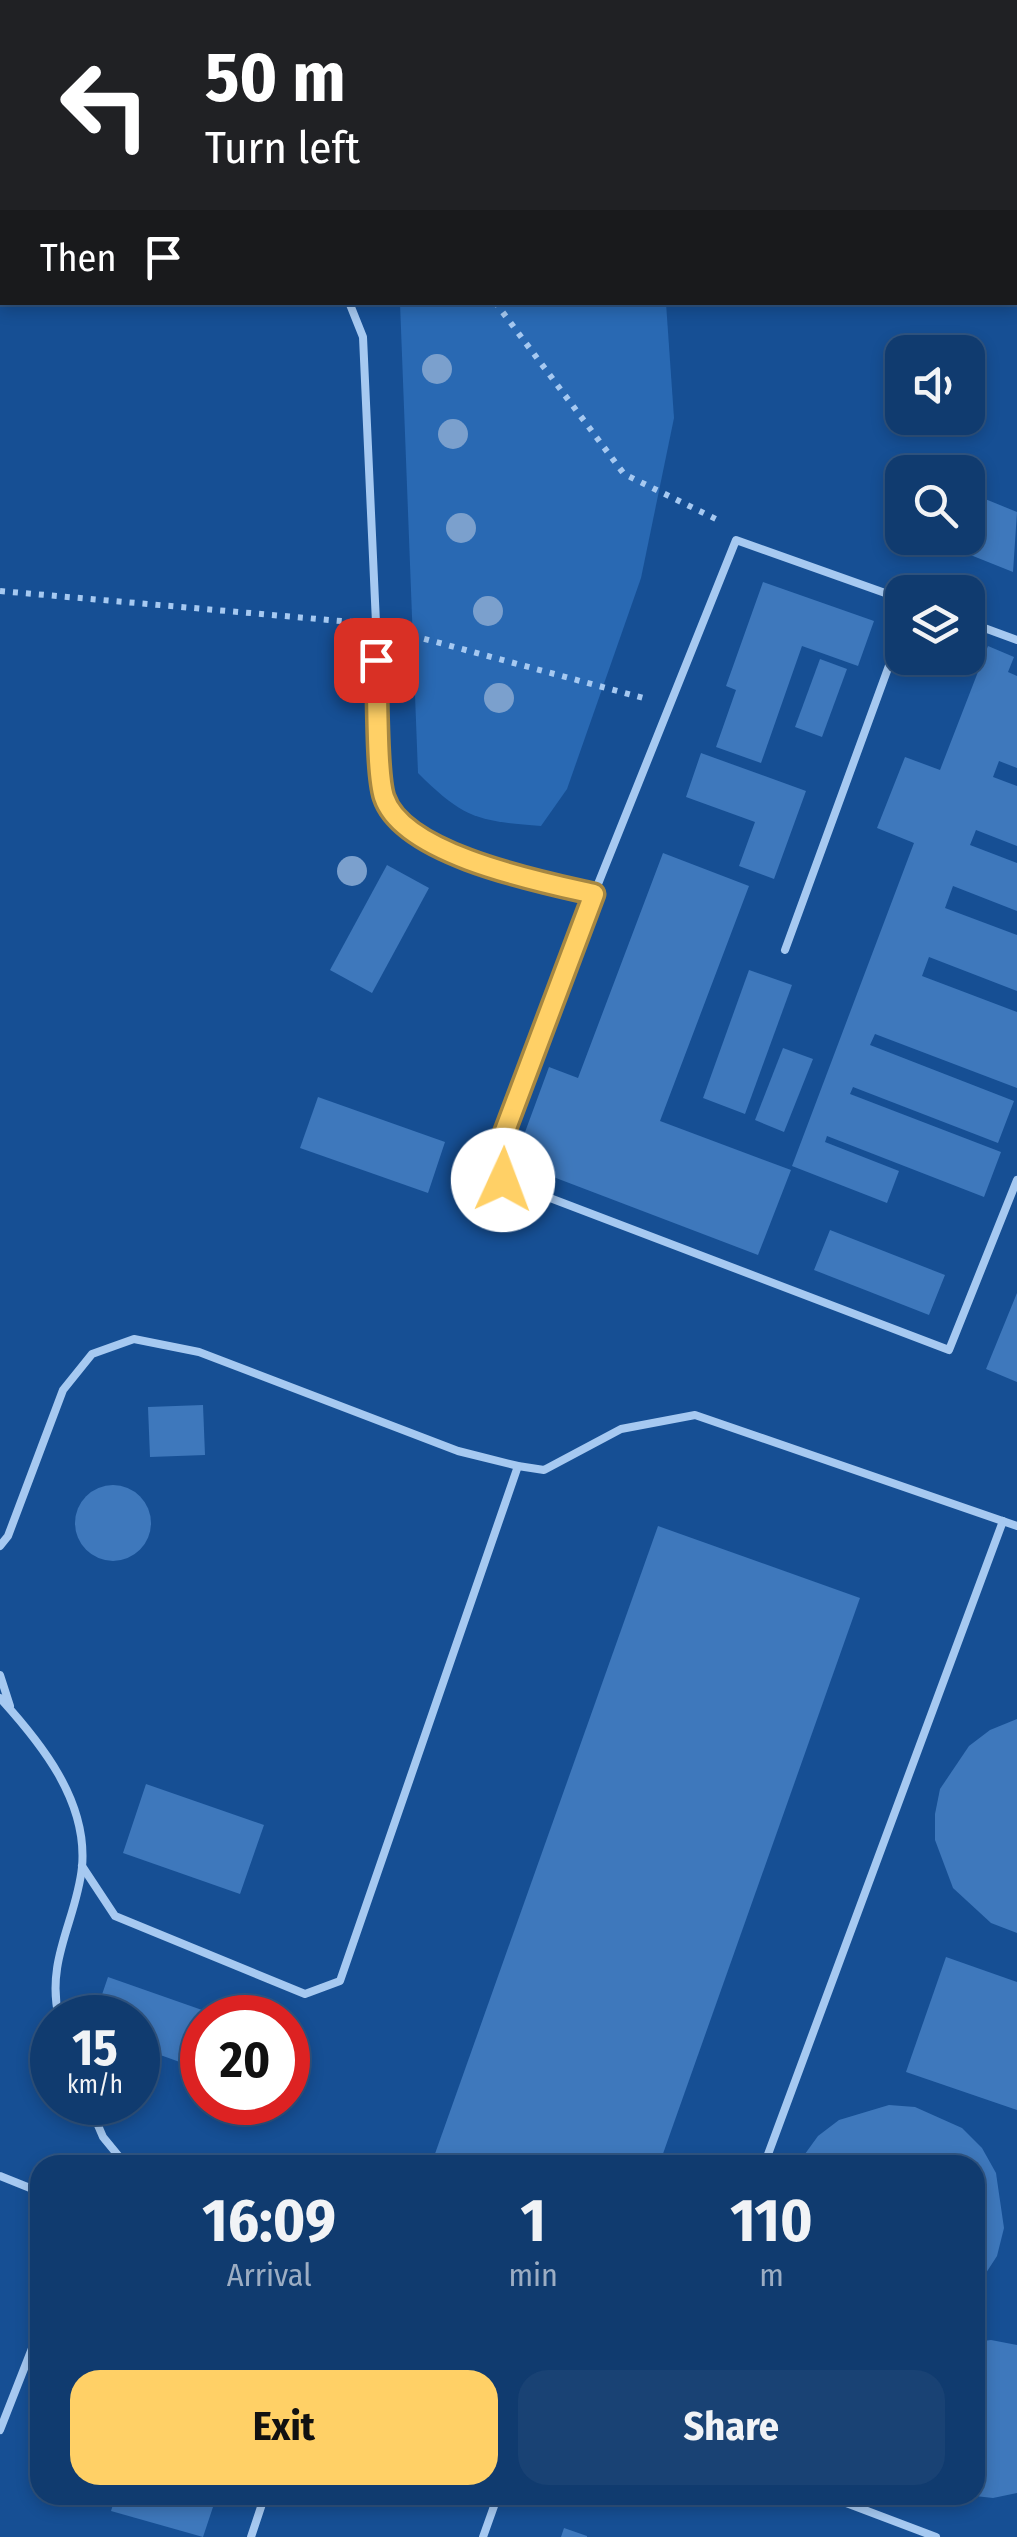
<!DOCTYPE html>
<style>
body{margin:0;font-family:"Fira Sans Condensed",sans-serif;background:#194274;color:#f1f3f6;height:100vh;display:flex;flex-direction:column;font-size:38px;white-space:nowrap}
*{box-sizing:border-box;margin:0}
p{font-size:32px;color:#9cadc3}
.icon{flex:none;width:55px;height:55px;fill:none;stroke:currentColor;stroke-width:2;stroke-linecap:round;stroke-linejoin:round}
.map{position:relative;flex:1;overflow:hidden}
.side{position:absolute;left:30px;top:2155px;width:955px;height:350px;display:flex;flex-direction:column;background:#103b6f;border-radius:30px;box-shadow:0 5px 15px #0003,0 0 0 2px #305582}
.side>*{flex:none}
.banner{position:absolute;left:0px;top:0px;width:1018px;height:305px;box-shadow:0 5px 15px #0003,0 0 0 2px #305582;background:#202124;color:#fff;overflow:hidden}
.fabs{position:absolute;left:885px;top:335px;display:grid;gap:20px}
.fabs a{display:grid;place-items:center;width:100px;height:100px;border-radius:20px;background:#103b6f;box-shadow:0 5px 15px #0003,0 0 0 2px #305582;font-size:50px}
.speed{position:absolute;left:30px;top:1995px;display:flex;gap:20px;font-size:50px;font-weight:700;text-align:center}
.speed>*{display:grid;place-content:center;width:130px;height:130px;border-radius:50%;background:#103b6f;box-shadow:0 5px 15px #0003,0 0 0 2px #305582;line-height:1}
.speed small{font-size:25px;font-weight:400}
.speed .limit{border:15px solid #d22;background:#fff;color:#111}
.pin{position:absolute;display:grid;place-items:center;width:85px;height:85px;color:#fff;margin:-42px;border-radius:20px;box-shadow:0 5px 15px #0006}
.me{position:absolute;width:110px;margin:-55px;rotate:2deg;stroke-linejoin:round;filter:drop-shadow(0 0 8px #0008)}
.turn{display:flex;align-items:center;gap:35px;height:210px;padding:0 40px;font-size:45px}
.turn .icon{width:130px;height:130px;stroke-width:2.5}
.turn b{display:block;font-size:70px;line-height:85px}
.then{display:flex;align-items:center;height:95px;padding:0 40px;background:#0003;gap:20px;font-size:38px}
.eta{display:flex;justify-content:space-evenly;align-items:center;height:170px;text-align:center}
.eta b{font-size:60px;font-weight:700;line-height:70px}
.cta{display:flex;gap:20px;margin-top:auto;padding:20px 40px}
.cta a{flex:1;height:115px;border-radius:30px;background:#ffd066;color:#111;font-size:40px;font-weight:700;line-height:115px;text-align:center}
.cta a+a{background:#194274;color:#f1f3f6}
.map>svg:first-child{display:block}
.green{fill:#2969b3}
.building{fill:#3e78bc}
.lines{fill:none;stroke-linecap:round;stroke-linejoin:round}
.path{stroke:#a6c9f1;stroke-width:6;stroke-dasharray:5 8;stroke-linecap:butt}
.lane{stroke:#a6c9f1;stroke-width:8}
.tree{fill:#7ba0cd}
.route-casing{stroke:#a68742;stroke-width:25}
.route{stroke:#ffd066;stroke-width:18}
</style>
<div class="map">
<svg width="1017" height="2537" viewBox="0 0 1017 2537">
<rect width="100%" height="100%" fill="#164f94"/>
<g class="green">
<path d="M0 0H187V2H2V131Z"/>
<path d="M356 0H1017V166L1015 2Z"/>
<path d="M400 303H666L674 418 641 578 567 789 541 826C478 821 464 819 418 773Z"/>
</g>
<g class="building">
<path d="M968 492 1017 512 1013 572 938 542 940 538H968Z"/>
<path d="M763 582 874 621 858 666 802 646 761 763 716 747 736 690 726 686Z"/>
<path d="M988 646 1014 657 1008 672 1017 676V768L999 761 993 777 1017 786V846L976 830 970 845 1017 863V911L953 886 945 908 1017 935V991L929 957 922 976 1017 1012V1088L875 1034 870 1045 1014 1101 998 1143 853 1087 850 1094 1001 1152 984 1197 827 1136 825 1142 899 1171 887 1203 792 1166 914 843 877 828 905 757 940 770Z"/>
<path d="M820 659 847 669 822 737 795 727Z"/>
<path d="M701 753 806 791 774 879 739 866 755 822 686 797Z"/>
<path d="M663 853 749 886 660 1121 791 1170 758 1255 514 1162 549 1067 578 1078Z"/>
<path d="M387 865 429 888 372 993 330 970Z"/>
<path d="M749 970 792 985 745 1114 703 1098Z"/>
<path d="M783 1048 813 1059 784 1132 755 1120Z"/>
<path d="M318 1097 445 1142 428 1193 300 1148Z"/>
<path d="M830 1230 945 1275 929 1315 814 1270Z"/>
<path d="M1017 1293V1382L986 1369Z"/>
<path d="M203 1405 205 1455 150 1457 148 1407Z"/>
<circle cx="113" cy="1523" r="38"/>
<path d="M658 1526 860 1598 659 2165H431Z"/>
<path d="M1017 1719V1933L991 1923 953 1888 935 1840V1814L940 1789 969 1746 990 1730Z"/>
<path d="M146 1784 264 1825 240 1894 123 1853Z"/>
<path d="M946 1957 1017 1982V2110L906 2072Z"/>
<path d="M108 1977 222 2017 202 2018V2070L138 2047V2018H94Z"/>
<path d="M889 2105 915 2107 962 2128 982 2148 996 2173 1004 2228 997 2256 975 2290V2165H797L818 2136 839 2120Z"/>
<path d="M991 2340 1017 2345V2493L993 2498 975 2496V2342Z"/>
<path d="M116 2495H217L203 2537 111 2511Z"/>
<path d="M564 2528 587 2536V2537H561Z"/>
</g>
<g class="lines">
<g class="path">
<path d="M445 0V2"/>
<path d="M495 302 624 474 722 522"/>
<path d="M0 591 352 622"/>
<path d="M399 632 647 699"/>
</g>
<g class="lane">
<path d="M0 169 2 170"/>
<path d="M349 302 363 337 384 799 418 836 471 861 594 894 736 540 902 599"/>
<path d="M968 622 1017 640"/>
<path d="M594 894 497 1152 503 1180 949 1350 1017 1180"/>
<path d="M785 950 902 630"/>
<path d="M0 1546 8 1536 63 1390 92 1354 134 1339 199 1352 458 1451 518 1466 544 1470 621 1429 695 1415 1017 1526"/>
<path d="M0 1675 10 1706"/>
<path d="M0 1698C41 1743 88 1801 82 1867 77 1919 45 1960 59 2018"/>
<path d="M82 1866 115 1916 305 1994 340 1981 518 1466"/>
<path d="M88 2102 103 2137 126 2165"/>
<path d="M764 2165 1003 1521"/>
<path d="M0 2176 40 2192"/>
<path d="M0 2430 40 2328"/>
<path d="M825 2495 936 2537"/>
<path d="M251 2537 265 2495"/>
<path d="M483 2537 498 2495"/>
</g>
</g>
<g class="tree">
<circle cx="437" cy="369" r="15"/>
<circle cx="453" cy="434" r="15"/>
<circle cx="461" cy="528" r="15"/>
<circle cx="488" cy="611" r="15"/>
<circle cx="499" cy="698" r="15"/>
<circle cx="352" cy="871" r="15"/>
</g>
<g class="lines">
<g class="route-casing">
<path id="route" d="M376 660C378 691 376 772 384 797 403 855 541 882 594 894L497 1152 503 1180"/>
</g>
<use href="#route" class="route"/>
</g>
</svg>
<div class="fabs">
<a><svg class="icon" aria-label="sound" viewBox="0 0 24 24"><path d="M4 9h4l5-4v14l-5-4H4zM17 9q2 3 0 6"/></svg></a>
<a><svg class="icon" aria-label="search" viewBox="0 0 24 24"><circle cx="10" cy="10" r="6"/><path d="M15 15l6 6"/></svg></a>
<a><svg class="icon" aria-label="layers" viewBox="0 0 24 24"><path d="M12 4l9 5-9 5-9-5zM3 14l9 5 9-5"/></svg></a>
</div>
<div class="speed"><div>15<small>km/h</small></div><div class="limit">20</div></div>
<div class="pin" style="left:376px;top:660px;background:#d93025"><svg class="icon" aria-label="arrive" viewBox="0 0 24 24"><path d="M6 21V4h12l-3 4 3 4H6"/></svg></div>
<svg class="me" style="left:503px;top:1180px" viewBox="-20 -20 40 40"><circle r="19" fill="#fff"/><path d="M0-13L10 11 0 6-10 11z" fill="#ffd066"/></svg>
<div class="banner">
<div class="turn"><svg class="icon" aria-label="left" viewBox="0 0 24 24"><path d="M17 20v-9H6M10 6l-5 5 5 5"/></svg><div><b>50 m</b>Turn left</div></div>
<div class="then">Then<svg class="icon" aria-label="arrive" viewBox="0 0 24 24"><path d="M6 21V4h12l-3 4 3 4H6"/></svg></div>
</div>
<section class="side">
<div class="eta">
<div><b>16:09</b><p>Arrival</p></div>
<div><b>1</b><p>min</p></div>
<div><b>110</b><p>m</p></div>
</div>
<div class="cta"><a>Exit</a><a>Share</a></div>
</section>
</div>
